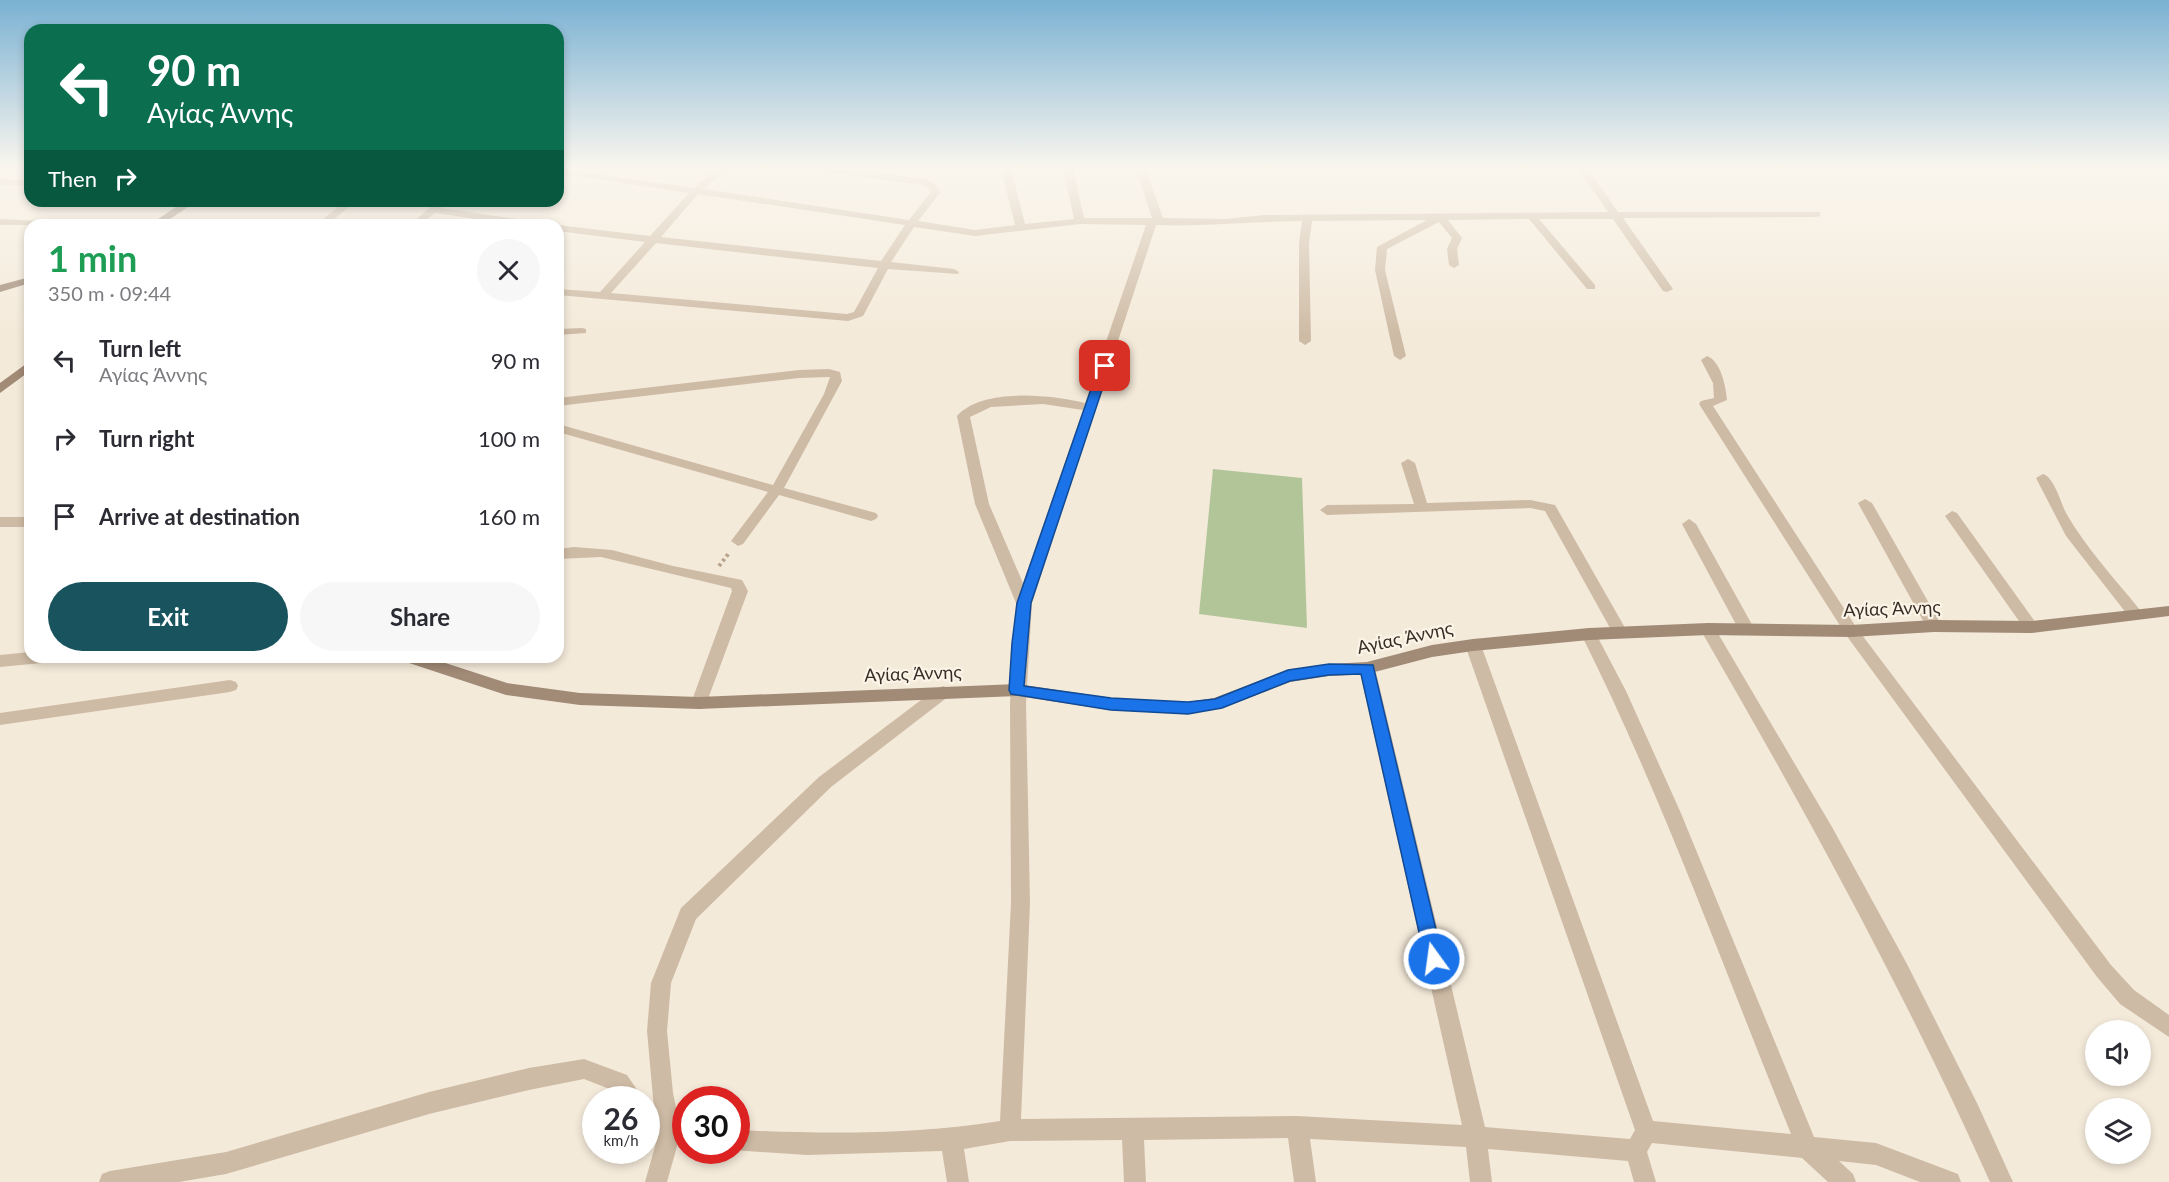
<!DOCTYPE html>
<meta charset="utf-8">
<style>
body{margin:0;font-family:Lato,sans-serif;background:#f7f7f7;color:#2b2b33;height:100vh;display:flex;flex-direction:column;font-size:22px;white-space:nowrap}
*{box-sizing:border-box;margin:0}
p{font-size:20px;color:#7c7c81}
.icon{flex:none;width:33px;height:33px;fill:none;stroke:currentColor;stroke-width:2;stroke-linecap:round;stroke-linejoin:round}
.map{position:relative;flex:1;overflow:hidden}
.side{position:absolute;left:24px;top:219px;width:540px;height:444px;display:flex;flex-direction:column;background:#fff;border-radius:18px;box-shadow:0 3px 9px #0003}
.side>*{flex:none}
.guide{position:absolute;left:24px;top:24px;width:540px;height:183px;border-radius:18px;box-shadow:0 3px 9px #0003;background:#0b6e4f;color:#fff;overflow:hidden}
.buttons{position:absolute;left:2085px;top:1020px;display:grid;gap:12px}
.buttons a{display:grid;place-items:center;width:66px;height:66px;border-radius:50%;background:#fff;box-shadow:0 3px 9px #0003;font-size:30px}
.speed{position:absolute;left:582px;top:1086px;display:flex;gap:12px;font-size:30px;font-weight:700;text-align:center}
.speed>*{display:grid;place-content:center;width:78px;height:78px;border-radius:50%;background:#fff;box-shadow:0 3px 9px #0003;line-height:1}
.speed small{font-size:15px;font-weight:400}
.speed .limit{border:9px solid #d22;background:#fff;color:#111}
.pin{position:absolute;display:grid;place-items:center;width:51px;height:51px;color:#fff;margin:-26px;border-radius:12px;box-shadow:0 3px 9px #0006}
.me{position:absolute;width:66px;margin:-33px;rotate:346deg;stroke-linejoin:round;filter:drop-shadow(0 0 4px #0008)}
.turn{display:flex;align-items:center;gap:21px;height:126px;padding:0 24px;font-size:27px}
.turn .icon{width:78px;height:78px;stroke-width:2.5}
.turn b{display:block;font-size:42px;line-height:51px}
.then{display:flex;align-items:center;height:57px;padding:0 24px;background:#0003;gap:12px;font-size:22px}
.round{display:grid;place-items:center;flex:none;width:63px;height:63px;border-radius:32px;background:#f7f7f7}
.overview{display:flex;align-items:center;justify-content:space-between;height:102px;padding:0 24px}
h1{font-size:36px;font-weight:700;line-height:45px;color:#1e9e55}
.primary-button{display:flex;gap:12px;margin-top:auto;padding:12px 24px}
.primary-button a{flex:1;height:69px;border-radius:36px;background:#18535e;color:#fff;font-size:24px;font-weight:700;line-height:69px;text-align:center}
.primary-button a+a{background:#f7f7f7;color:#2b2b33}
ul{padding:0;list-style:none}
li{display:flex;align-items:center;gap:18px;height:78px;padding:0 24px}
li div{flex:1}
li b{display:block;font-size:22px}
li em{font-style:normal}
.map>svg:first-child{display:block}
.green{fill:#b2c599}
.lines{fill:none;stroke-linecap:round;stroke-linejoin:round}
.path{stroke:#baa58f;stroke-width:4;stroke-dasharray:3 3;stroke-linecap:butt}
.street{fill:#cebba5;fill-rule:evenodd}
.secondary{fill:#a18a76;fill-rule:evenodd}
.route{fill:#1a73e8;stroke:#114b97;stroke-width:1.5}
.labels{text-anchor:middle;stroke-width:4.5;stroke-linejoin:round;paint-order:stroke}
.street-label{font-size:18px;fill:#392e27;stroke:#fbf4e7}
</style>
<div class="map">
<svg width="2169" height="1182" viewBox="0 0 2169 1182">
<rect width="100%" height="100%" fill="#f4eada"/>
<path class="green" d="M1213 469 1302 478 1307 628 1199 614Z"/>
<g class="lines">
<path class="path" d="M719 566 729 553"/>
<g class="street">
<path d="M558 169 694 188 716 169H727L704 189 909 220 930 193 929 188 922 185 824 172 819 169H847L925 179 936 185 940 193 918 221 975 230 1015 225 1001 169H1011L1025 224 1074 219 1063 169H1073L1084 218H1152L1136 169H1146L1163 218 1226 219 1264 215 1608 212 1578 169H1588L1618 212H1820V216L1816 217 1623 218 1673 289 1667 292 1663 291 1613 219H1539L1595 285V289H1587L1529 219 1448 220 1462 238 1457 249 1459 265 1454 268 1449 265 1447 249 1452 238 1439 222 1387 249 1385 270 1406 356 1400 360 1394 356 1375 270 1377 247 1427 220 1312 221 1309 243 1311 341 1305 345 1299 341V243L1302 221C1253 221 1204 227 1156 225L1032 603 1026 703 1030 903 1021 1119 1297 1116 1462 1125 1359 668 1361 664H1373L1375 668 1485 1127 1630 1139 1635 1130 1465 645 1467 641H1479L1481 645 1653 1121 1791 1134C1723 967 1662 796 1581 634L1584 630H1594L1626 691 1680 811 1814 1137 1876 1143 1958 1174 1961 1182H1920L1876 1165 1839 1161 1853 1174 1856 1182H1828L1802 1158 1652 1143 1647 1152 1656 1182H1634L1628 1161 1488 1149 1492 1182H1470L1466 1147 1310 1139 1316 1182H1294L1288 1138 1144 1140 1146 1182H1124L1122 1140 1010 1141 964 1149 969 1182H947L942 1151 807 1155 732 1150H736V1130C824 1134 913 1135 1000 1121L1011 903 1010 703 1016 603 975 504 957 416C982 387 1052 395 1085 403L1146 225 1080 224 975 236 914 227 891 262 954 269 959 272 958 274 888 269 863 316 848 321 558 295V289L600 292 645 242 558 231V225L650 236 689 193 558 173ZM698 194 905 225 881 261 661 237ZM656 243 878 268 854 312 847 314 611 293ZM1043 404 1083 410 1023 583 989 504 970 417 991 407Z"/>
<path d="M0 179 30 180V186L0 185Z"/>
<path d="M345 201H356L327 225H316Z"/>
<path d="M438 201H449L441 208 538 222 543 225H517L435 213 420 225H409Z"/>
<path d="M0 219 61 222 66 225H0Z"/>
<path d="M582 328 586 329V333L558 335V329Z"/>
<path d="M1707 356C1721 361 1726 387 1727 400L1713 406 1856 627 2111 965 2134 990 2169 1015V1037L2120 1004 2097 977 1846 635 1699 404 1701 401 1714 398 1713 383 1701 360Z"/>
<path d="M829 369 840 372 842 381 784 488 876 513 878 516 876 519 871 521 779 495 743 544 738 546 731 541 768 492 558 432V424L773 485 824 394 830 377 799 378 558 406V398L799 370Z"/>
<path d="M1408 459 1415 463 1427 503 1530 500 1555 505 1628 633 1625 637H1615L1545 511 1530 508 1327 515 1320 510 1327 505 1414 504 1401 463Z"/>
<path d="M2043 474C2054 477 2061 503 2066 513 2086 548 2115 579 2140 610L2143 614 2140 618H2130L2066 536 2036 478Z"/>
<path d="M1865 499 1872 503 1942 626 1939 630H1929L1926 626 1858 503Z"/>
<path d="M1952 511 1957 513 2036 623 2039 627 2036 631H2026L1945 516Z"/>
<rect x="0" y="517" width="30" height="10"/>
<path d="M1689 519 1696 524 1755 630 1752 634H1742L1739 630 1682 524Z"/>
<path d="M574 547 612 550 673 566 742 580 748 591 705 707 699 709 693 707 691 703 732 591 731 588 601 557 558 559V549Z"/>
<path d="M1708 623 1713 625 1832 827 1907 964 1977 1103 2013 1182H1990C1905 992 1805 810 1700 629L1703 625Z"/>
<path d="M30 652V657H50L48 661 42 663 0 667V655Z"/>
<path d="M230 680 236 682 238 686 236 690 230 692 0 725V713Z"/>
<path d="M943 686 949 688 951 692 949 696 831 787 696 919 671 983 667 1031 673 1093 679 1121 686 1122V1144L678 1143 667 1182H645L658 1136 646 1129V1105L654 1109 647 1031 651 983 681 908 819 777 937 688Z"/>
<path d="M584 1059 627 1075 644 1100H619L612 1090 584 1079 529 1090 429 1114 226 1174 179 1182H99L102 1174 110 1171 226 1152 429 1092 529 1068Z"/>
</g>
<g class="secondary">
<path d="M185 201H197L161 225H149Z"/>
<path d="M30 277V283L0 292V285Z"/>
<path d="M30 361V371L0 393V383Z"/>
<path d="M2169 606V616L2031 633 1934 632 1851 637 1708 635 1589 640 1473 651 1432 657 1367 674 1329 676 1290 682 1222 708 1188 714 1111 710 1017 696 699 709 580 705 506 695 403 661 401 657H427L507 683 580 693 699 697 1017 684 1111 698 1188 702 1214 698 1288 670 1329 664 1367 662 1432 645 1473 639 1589 628 1708 623 1851 625 1934 620 2031 621Z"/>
</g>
</g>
<linearGradient id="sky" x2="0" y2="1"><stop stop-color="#7ab1d3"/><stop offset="0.5" stop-color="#faf6ee"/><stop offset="1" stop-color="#faf6ee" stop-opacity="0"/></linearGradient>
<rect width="2169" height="335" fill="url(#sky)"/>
<path class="route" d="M1105 363 1110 366 1031 603 1024 686 1111 698 1188 702 1215 699 1288 670 1329 664 1373 665 1443 959 1441 965 1434 967 1428 965 1425 959 1361 674 1329 675 1290 681 1222 708 1188 714 1111 710 1011 694 1009 690 1012 643 1017 603 1099 366Z"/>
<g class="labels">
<g class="street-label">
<text transform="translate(1892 609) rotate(-2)" y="6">Αγίας Άννης</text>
<text transform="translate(1405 638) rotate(-12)" y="6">Αγίας Άννης</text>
<text transform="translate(913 674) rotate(-2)" y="6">Αγίας Άννης</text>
</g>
</g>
</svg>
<div class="buttons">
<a><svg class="icon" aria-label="sound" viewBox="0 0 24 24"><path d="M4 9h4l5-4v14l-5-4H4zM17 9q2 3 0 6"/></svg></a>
<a><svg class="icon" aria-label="layers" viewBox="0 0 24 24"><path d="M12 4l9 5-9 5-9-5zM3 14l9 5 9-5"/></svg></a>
</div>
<div class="speed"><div>26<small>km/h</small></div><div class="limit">30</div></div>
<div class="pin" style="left:1105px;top:366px;background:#d93025"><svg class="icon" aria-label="arrive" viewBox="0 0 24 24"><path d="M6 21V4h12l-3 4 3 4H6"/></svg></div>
<svg class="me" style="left:1434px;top:959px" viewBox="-20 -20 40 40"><circle r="17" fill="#1a73e8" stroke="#fff" stroke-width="3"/><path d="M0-11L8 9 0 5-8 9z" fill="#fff"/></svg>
<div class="guide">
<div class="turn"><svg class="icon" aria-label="left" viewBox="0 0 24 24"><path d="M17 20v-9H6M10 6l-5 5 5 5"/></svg><div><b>90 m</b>Αγίας Άννης</div></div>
<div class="then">Then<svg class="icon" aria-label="right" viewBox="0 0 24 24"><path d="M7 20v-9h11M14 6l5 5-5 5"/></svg></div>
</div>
<section class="side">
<div class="overview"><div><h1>1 min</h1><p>350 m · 09:44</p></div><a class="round"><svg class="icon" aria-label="close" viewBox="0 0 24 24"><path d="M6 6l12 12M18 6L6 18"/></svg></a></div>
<ul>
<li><svg class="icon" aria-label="left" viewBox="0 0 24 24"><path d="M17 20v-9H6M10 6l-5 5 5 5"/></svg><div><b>Turn left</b><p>Αγίας Άννης</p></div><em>90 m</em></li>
<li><svg class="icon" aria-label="right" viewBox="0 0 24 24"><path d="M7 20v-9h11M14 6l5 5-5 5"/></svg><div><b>Turn right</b></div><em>100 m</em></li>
<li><svg class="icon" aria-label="arrive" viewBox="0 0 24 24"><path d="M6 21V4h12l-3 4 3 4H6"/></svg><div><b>Arrive at destination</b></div><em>160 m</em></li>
</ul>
<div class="primary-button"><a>Exit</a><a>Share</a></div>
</section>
</div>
